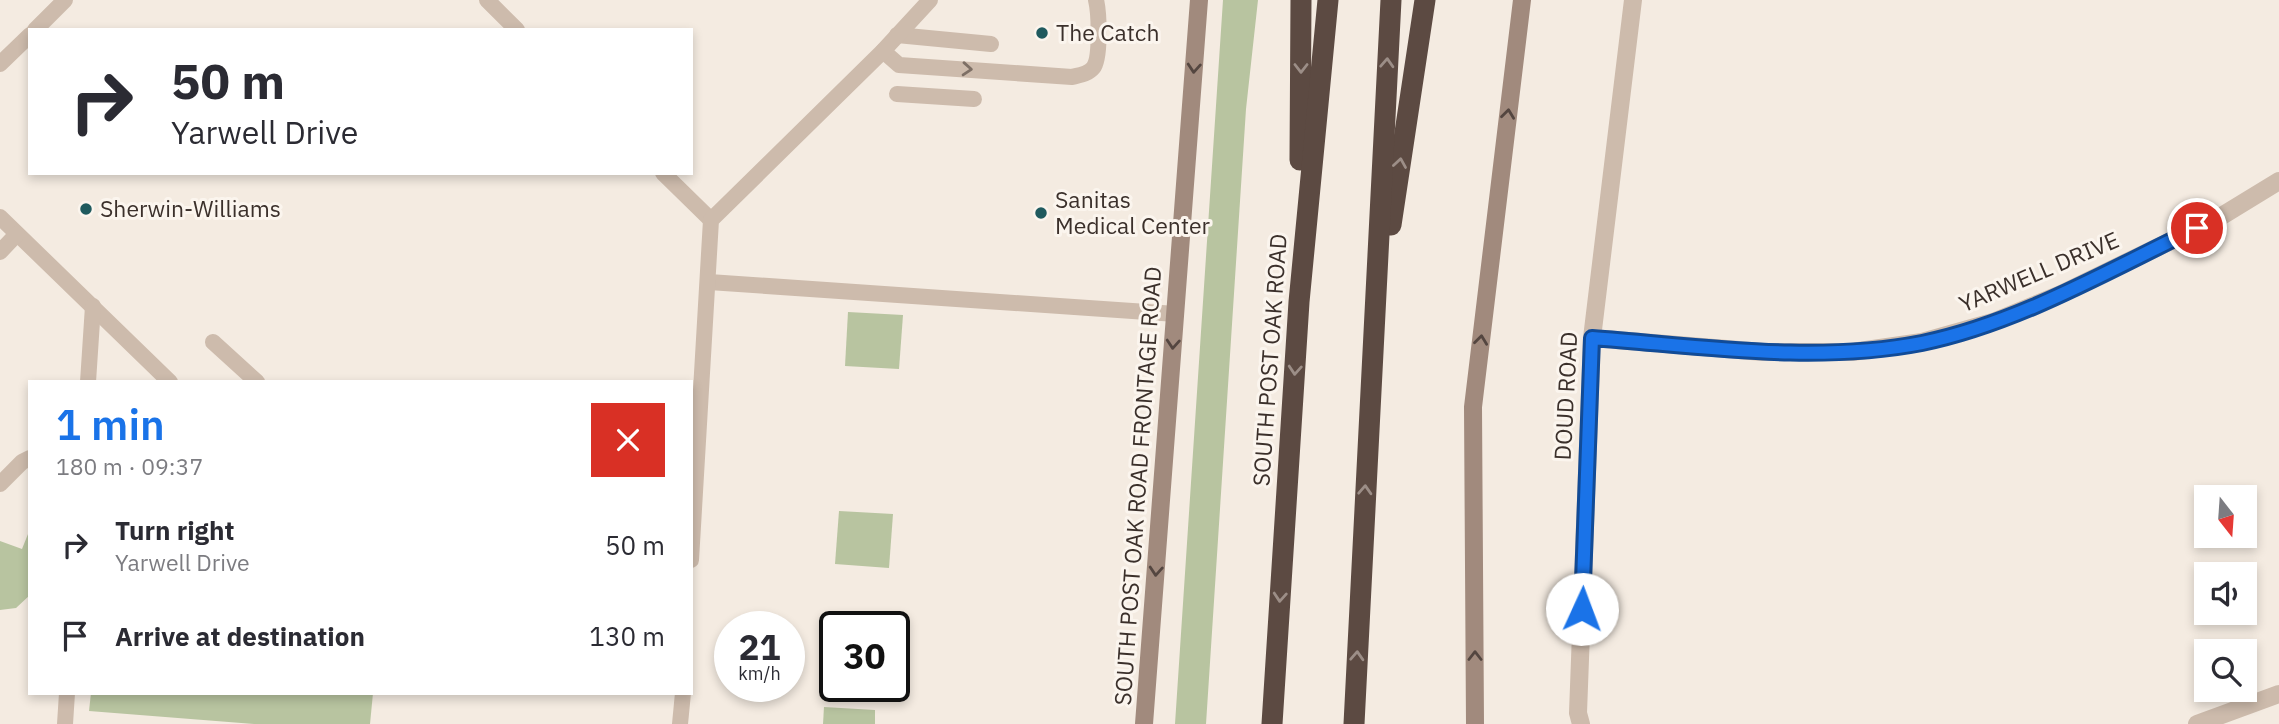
<!DOCTYPE html>
<meta charset="utf-8">
<style>
body{margin:0;font-family:"IBM Plex Sans",sans-serif;background:#f2f2f3;color:#2b2b33;height:100vh;display:flex;flex-direction:column;font-size:26px;white-space:nowrap}
*{box-sizing:border-box;margin:0}
p{font-size:23px;color:#7c7c81}
.icon{flex:none;width:38px;height:38px;fill:none;stroke:currentColor;stroke-width:2;stroke-linecap:round;stroke-linejoin:round}
.map{position:relative;flex:1;overflow:hidden}
.drawer{position:absolute;left:28px;top:380px;width:665px;height:315px;display:flex;flex-direction:column;background:#fff;border-radius:0px;box-shadow:0 4px 10px #0003}
.drawer>*{flex:none}
.hud{position:absolute;left:28px;top:28px;width:665px;height:147px;border-radius:0px;box-shadow:0 4px 10px #0003;background:#fff;color:#2b2b33;overflow:hidden}
.needle{width:46px;rotate:163deg}
.tools{position:absolute;left:2194px;top:485px;display:grid;gap:14px}
.tools a{display:grid;place-items:center;width:63px;height:63px;border-radius:0px;background:#fff;box-shadow:0 4px 10px #0003;font-size:35px}
.speed{position:absolute;left:714px;top:611px;display:flex;gap:14px;font-size:35px;font-weight:700;text-align:center}
.speed>*{display:grid;place-content:center;width:91px;height:91px;border-radius:50%;background:#fff;box-shadow:0 4px 10px #0003;line-height:1}
.speed small{font-size:18px;font-weight:400}
.speed .limit{border:4px solid #111;border-radius:10px;background:#fff;color:#111}
.pin{position:absolute;display:grid;place-items:center;width:60px;height:60px;color:#fff;margin:-30px;border:4px solid #fff;border-radius:50%;box-shadow:0 2px 7px #0007}
.me{position:absolute;width:77px;margin:-38px;rotate:2deg;stroke-linejoin:round;filter:drop-shadow(0 0 5px #0008)}
.turn{display:flex;align-items:center;gap:24px;height:147px;padding:0 28px;font-size:32px}
.turn .icon{width:91px;height:91px;stroke-width:2.5}
.turn b{display:block;font-size:49px;line-height:60px}
.round{display:grid;place-items:center;flex:none;width:74px;height:74px;border-radius:0px;background:#f2f2f3}
.head{display:flex;align-items:center;justify-content:space-between;height:119px;padding:0 28px}
h1{font-size:42px;font-weight:600;line-height:52px;color:#1a73e8}
ul{padding:0;list-style:none}
li{display:flex;align-items:center;gap:21px;height:91px;padding:0 28px}
li div{flex:1}
li b{display:block;font-size:26px}
li em{font-style:normal}
.map>svg:first-child{display:block}
.grass{fill:#b8c4a0}
.lines{fill:none;stroke-linecap:round;stroke-linejoin:round}
.lane{stroke:#cdbbac;stroke-width:16}
.street{stroke:#cdbbac;stroke-width:18}
.secondary{stroke:#a18a7d;stroke-width:18}
.highway{stroke:#5c4a42;stroke-width:21}
.oneway{stroke:#9c8e87}
.oneway2{stroke:#544640}
.oneway3{stroke:#7d6f65}
.route-casing{stroke:#114b97;stroke-width:18}
.route{stroke:#1a73e8;stroke-width:12}
.poi-dot{fill:#1f5a5e;stroke:#fbf5ee;stroke-width:2.5}
.labels{text-anchor:middle;stroke-width:6;stroke-linejoin:round;paint-order:stroke}
.poi-label{font-size:23px;fill:#3b302b;stroke:#fbf5ee;text-anchor:start}
.street-label{font-size:23px;fill:#3b302b;stroke:#fbf5ee}
</style>
<div class="map">
<svg width="2279" height="724" viewBox="0 0 2279 724">
<rect width="100%" height="100%" fill="#f4ebe1"/>
<g class="grass">
<path d="M1223 0H1258L1246 109 1206 724H1175Z"/>
<path d="M848 312 903 315 899 369 845 366Z"/>
<path d="M839 511 893 514 889 568 835 564Z"/>
<path d="M30 529V595L16 608 0 610V541L22 549Z"/>
<path d="M91 693H373L370 724H254L89 711Z"/>
<path d="M824 707 875 710V724H823Z"/>
</g>
<g class="lines">
<g class="lane">
<path d="M487 0 517 30"/>
<path d="M35 30 65 0"/>
<path d="M897 35 991 44"/>
<path d="M883 51 899 65 1072 77C1080 75 1088 74 1093 68 1101 59 1099 12 1096 0"/>
<path d="M0 64 30 35"/>
<path d="M897 94 974 99"/>
<path d="M663 173 711 220"/>
<path d="M0 217 170 382"/>
<path d="M0 252 17 234"/>
<path d="M709 282 1176 314"/>
<path d="M213 342 257 382"/>
<path d="M88 382 93 306"/>
<path d="M0 484 22 462 30 458"/>
<path d="M691 560 711 220 883 51 930 0"/>
<path d="M65 724 67 693"/>
<path d="M680 724 683 693"/>
</g>
<g class="street">
<path d="M1592 338 1763 352H1852L1922 342 1993 322 2061 294 2220 217 2279 181"/>
<path d="M1581 724 1578 713 1592 338 1633 0"/>
<path d="M2197 724 2279 694"/>
</g>
<g class="secondary">
<path d="M1144 724 1199 0"/>
<path d="M1475 724 1473 407 1522 0"/>
</g>
<g class="highway">
<path d="M1300 160 1301 0"/>
<path d="M1391 225 1425 0"/>
<path d="M1272 724 1299 302 1328 0"/>
<path d="M1354 724 1391 0"/>
</g>
</g>
<defs><path id="oneway-chevron" d="M-2-3.5L2.5 0L-2 3.5" fill="none" stroke-width="1.6" stroke-linecap="round" stroke-linejoin="round" transform="scale(1.75)"/></defs>
<g class="oneway">
<use href="#oneway-chevron" transform="translate(1387 63) rotate(-87)"/>
<use href="#oneway-chevron" transform="translate(1301 68) rotate(90)"/>
<use href="#oneway-chevron" transform="translate(1400 163) rotate(-81)"/>
<use href="#oneway-chevron" transform="translate(1295 370) rotate(94)"/>
<use href="#oneway-chevron" transform="translate(1365 490) rotate(-87)"/>
<use href="#oneway-chevron" transform="translate(1280 597) rotate(94)"/>
<use href="#oneway-chevron" transform="translate(1357 656) rotate(-87)"/>
</g>
<g class="oneway2">
<use href="#oneway-chevron" transform="translate(1194 68) rotate(94)"/>
<use href="#oneway-chevron" transform="translate(1508 114) rotate(-83)"/>
<use href="#oneway-chevron" transform="translate(1481 340) rotate(-83)"/>
<use href="#oneway-chevron" transform="translate(1173 344) rotate(94)"/>
<use href="#oneway-chevron" transform="translate(1156 571) rotate(94)"/>
<use href="#oneway-chevron" transform="translate(1475 656) rotate(-90)"/>
</g>
<use class="oneway3" href="#oneway-chevron" transform="translate(967 69) rotate(4)"/>
<g class="lines">
<g class="route-casing">
<path id="route" d="M1582 609 1592 338C1701 346 1813 364 1922 343 2019 323 2109 270 2197 228"/>
</g>
<use href="#route" class="route"/>
</g>
<g class="poi-dot">
<circle cx="1042" cy="33" r="7"/>
<circle cx="86" cy="209" r="7"/>
<circle cx="1041" cy="213" r="7"/>
</g>
<g class="labels">
<g class="poi-label">
<text x="1056" y="41">The Catch</text>
<text x="1055" y="208">Sanitas<tspan x="1055" dy="26">Medical Center</tspan></text>
<text x="100" y="217">Sherwin-Williams</text>
</g>
<g class="street-label">
<text transform="translate(2039 272) rotate(-23)" y="8">YARWELL DRIVE</text>
<text transform="translate(1270 360) rotate(-86)" y="8">SOUTH POST OAK ROAD</text>
<text transform="translate(1566 396) rotate(-87)" y="8">DOUD ROAD</text>
<text transform="translate(1138 486) rotate(-86)" y="8">SOUTH POST OAK ROAD FRONTAGE ROAD</text>
</g>
</g>
</svg>
<div class="tools">
<a><svg class="needle" viewBox="-14 -14 28 28"><path d="M0-13l5 13h-10z" fill="#e53935"/><path d="M0 13l5-13h-10z" fill="#7c7c81"/></svg></a>
<a><svg class="icon" aria-label="sound" viewBox="0 0 24 24"><path d="M4 9h4l5-4v14l-5-4H4zM17 9q2 3 0 6"/></svg></a>
<a><svg class="icon" aria-label="search" viewBox="0 0 24 24"><circle cx="10" cy="10" r="6"/><path d="M15 15l6 6"/></svg></a>
</div>
<div class="speed"><div>21<small>km/h</small></div><div class="limit">30</div></div>
<div class="pin" style="left:2197px;top:228px;background:#d93025"><svg class="icon" aria-label="arrive" viewBox="0 0 24 24"><path d="M6 21V4h12l-3 4 3 4H6"/></svg></div>
<svg class="me" style="left:1582px;top:609px" viewBox="-20 -20 40 40"><circle r="19" fill="#fff"/><path d="M0-13L10 11 0 6-10 11z" fill="#1a73e8"/></svg>
<div class="hud">
<div class="turn"><svg class="icon" aria-label="right" viewBox="0 0 24 24"><path d="M7 20v-9h11M14 6l5 5-5 5"/></svg><div><b>50 m</b>Yarwell Drive</div></div>
</div>
<section class="drawer">
<div class="head"><div><h1>1 min</h1><p>180 m · 09:37</p></div><a class="round" style="background:#d93025;color:#fff"><svg class="icon" aria-label="close" viewBox="0 0 24 24"><path d="M6 6l12 12M18 6L6 18"/></svg></a></div>
<ul>
<li><svg class="icon" aria-label="right" viewBox="0 0 24 24"><path d="M7 20v-9h11M14 6l5 5-5 5"/></svg><div><b>Turn right</b><p>Yarwell Drive</p></div><em>50 m</em></li>
<li><svg class="icon" aria-label="arrive" viewBox="0 0 24 24"><path d="M6 21V4h12l-3 4 3 4H6"/></svg><div><b>Arrive at destination</b></div><em>130 m</em></li>
</ul>
</section>
</div>
